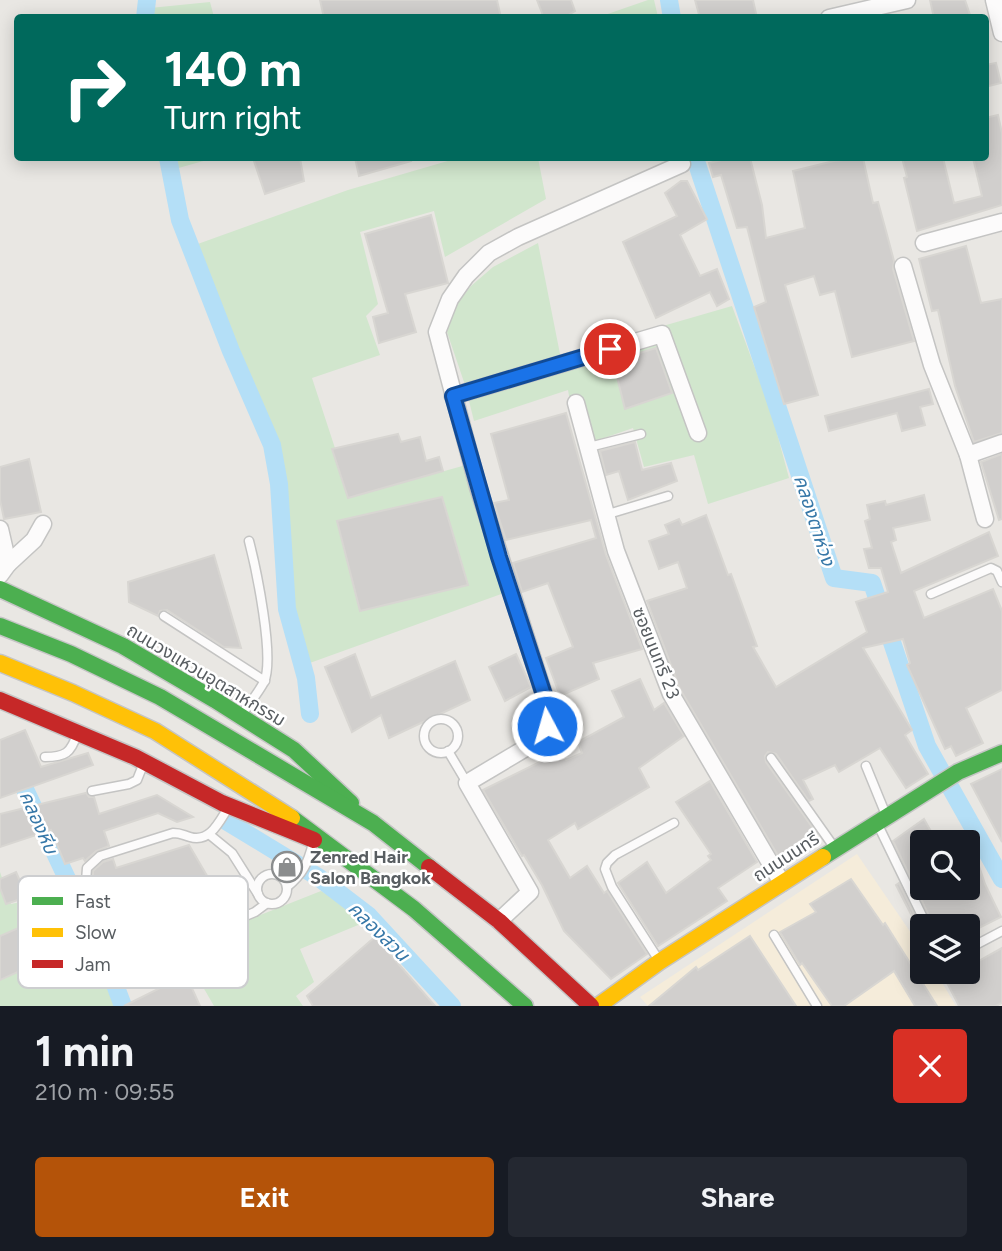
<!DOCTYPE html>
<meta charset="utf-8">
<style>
body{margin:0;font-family:Figtree,"Noto Sans Thai",sans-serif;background:#242831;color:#f1f3f6;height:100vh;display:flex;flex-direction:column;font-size:26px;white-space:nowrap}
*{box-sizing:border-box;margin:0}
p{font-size:23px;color:#9ea1a6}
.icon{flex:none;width:38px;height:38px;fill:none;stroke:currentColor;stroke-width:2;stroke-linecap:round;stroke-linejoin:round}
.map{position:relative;height:1006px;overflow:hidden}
.details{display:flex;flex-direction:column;background:#171b24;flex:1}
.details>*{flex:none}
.top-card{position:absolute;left:14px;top:14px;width:975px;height:147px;border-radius:7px;box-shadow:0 4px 18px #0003;background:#00695c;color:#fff;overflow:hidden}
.controls{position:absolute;left:910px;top:830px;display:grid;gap:14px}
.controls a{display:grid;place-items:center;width:70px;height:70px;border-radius:7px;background:#171b24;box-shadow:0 4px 18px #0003;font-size:35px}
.pin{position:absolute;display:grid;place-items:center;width:60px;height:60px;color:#fff;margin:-30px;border:4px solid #fff;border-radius:50%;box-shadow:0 2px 7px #0007}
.me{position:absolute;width:77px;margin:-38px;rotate:354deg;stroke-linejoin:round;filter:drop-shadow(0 0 5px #0008)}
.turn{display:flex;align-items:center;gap:24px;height:147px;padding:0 35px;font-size:32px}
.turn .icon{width:91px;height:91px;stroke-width:2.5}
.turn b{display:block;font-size:49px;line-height:60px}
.round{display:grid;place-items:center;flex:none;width:74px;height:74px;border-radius:7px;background:#242831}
.summary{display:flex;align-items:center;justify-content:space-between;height:119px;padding:0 35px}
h1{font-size:42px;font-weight:700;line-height:52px}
.cta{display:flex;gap:14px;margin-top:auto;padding:14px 35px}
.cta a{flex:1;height:80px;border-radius:7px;background:#b45309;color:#fff;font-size:28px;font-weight:700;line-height:80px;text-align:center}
.cta a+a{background:#242831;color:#f1f3f6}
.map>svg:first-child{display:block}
.commercial{fill:#f5ecda}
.green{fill:#d1e6cd}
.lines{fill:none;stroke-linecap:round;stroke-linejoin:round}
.canal{stroke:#b4dff7;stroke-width:18}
.building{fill:#d1cfcd;stroke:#d8d6d2;stroke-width:2}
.lane-casing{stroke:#c4c4c3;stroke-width:11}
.street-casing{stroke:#c4c4c3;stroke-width:19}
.fast-casing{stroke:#c5c5c5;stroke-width:19}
.slow-casing{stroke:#c5c5c5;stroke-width:19}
.jam-casing{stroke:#c5c5c5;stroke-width:19}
.lane{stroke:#fcfbfb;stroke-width:8}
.street{stroke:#fcfbfb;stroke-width:16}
.fast{stroke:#4caf50;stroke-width:16}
.slow{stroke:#ffc107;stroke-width:16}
.jam{stroke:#c62828;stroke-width:16}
.route-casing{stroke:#114b97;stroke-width:18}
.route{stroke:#1a73e8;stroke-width:12}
.labels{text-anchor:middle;stroke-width:5;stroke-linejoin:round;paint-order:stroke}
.street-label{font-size:18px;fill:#585d61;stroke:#fff}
.poi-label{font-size:18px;font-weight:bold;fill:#585d61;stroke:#fff;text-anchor:start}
.water-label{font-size:19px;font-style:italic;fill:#3778a8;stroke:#fff}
.key{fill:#fff;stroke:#cdced0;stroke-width:2}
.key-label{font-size:19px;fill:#585d61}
</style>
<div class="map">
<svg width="1002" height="1006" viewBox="0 0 1002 1006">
<rect width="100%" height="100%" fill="#e9e7e3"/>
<path class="commercial" d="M857 854 922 949V971H935L956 1006H648L640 997Z"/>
<g class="green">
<path d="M648 0H654L658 17H599Z"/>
<path d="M210 2 214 17H148L150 8Z"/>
<path d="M173 158H214L175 169Z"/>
<path d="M458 158H538L546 199 445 257 434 211 360 232 378 304 366 316 380 355 312 378 351 497 466 465 504 593 307 664 293 617 286 508 278 453 255 388 195 245 348 190Z"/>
<path d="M538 243 561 359 611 341 732 306 771 411 789 478 708 504 694 455 644 467 633 428 578 447 568 390 474 421 465 385 447 332 454 308 471 286 493 267Z"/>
<path d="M0 872 11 904 35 899 30 889 59 876 102 964 117 1006H0Z"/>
<path d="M321 891 352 909 363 923 300 949 314 982 296 996 303 1006H214L180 947Z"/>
</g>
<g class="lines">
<g class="canal">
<path d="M669 0 672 18"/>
<path d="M145 18 147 0"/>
<path d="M168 158 180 220 231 351 272 445 279 484 287 609 306 678 310 714"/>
<path d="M695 158 834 578 872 583 927 746 1002 879"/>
<path d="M16 770 108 966 123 1006"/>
<path d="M226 821 318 877 369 916 452 1006"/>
</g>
</g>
<g class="building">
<path d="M320 0H497L501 18H324Z"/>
<path d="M537 0H571L575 11 563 18H544Z"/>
<path d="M695 0H753L757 18H700Z"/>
<path d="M930 0H965L971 18H934Z"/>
<path d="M996 63 1001 83 985 87V65Z"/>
<path d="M998 115 1002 133V205L917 231 904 178 907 177 902 158H943L954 203 982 196 973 158H985V118Z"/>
<path d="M253 158H300L304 181 265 194Z"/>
<path d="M355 158H410L411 161 359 176Z"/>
<path d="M730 158H750L762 205 766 238 805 228 793 171 834 161 863 158 873 203 878 202 886 231 894 261 893 269 914 341 852 357 835 291 820 295 814 276 785 285 818 395 784 404 754 307 766 302 747 227 737 228 721 175 713 177 709 163Z"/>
<path d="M681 181H687L707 219 680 235 700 276 717 269 729 299 717 306 710 292 656 318 623 242 677 216 665 193Z"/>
<path d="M431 215 448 283 405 294 416 332 379 343 373 317 388 313 365 234Z"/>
<path d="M966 246 981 303 1002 299V433L974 442 955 386 938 310 932 311 919 259Z"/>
<path d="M656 348 672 393 625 409 613 361Z"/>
<path d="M929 389 933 404 920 407 925 425 902 431 897 413 829 431 825 416Z"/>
<path d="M566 413 606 555 642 649 593 663 599 679 560 696 546 658 573 647 548 583 522 592 513 563 596 538 591 520 506 540 494 503 509 500 491 434Z"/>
<path d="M398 434 401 442 420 437 426 461 439 457 443 471 348 498 332 449Z"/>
<path d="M635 442 642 470 671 463 677 481 628 500 619 471 606 475 600 451Z"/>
<path d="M1002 454V519L999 520 981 462Z"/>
<path d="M29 459 41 512 4 519 0 500V467Z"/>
<path d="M924 495 930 520 893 528 896 540 891 542 901 573 989 532 998 556 914 591 924 618 993 589 1002 611V690L966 708 983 743 956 756 951 746 945 749 907 665 910 663 903 639 863 648 912 730 905 735 928 774 906 788 880 748 839 772 835 765 803 780 813 799 809 801 776 754 768 752 765 756 766 762 817 834 799 845 803 853 790 861 786 855 780 859 680 689 647 601 687 588 678 562 659 569 649 541 669 534 665 525 679 519 682 525 706 515 728 575 731 574 757 646 753 647 776 687 867 632 856 602 888 592 881 568H869L864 549 872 548 865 521 870 519 867 505 885 501 886 505Z"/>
<path d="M442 497 468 585 360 611 337 521Z"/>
<path d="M214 555 241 648 224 647 167 610 160 611 158 616 129 602 128 582Z"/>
<path d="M355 654 371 698 455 661 470 700 389 738 381 715 352 732 325 667Z"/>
<path d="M516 654 531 687 505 701 489 667Z"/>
<path d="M640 679 654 710 664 703 684 736 639 768 649 787 578 829 575 823 548 840 570 878 587 866 604 893 607 891 647 954 611 979 564 931 542 885 524 855 522 856 483 790 562 751 566 760 582 753 578 742 624 717 612 691Z"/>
<path d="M25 730 41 767 88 753 93 765 0 798V740Z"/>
<path d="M1002 769V842L971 784Z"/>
<path d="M710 781 757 862 718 888 727 901 658 946 618 883 647 862 666 893 711 860 708 856 711 854 676 802Z"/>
<path d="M86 793 89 797H94L99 814 157 795 193 817 177 822 158 813 104 831 109 846 96 851 85 861 83 858 65 864 51 830 0 847V814Z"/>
<path d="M924 819 937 842H922V887H944L949 897 968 889V840L970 839 985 884 1001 917 975 930 973 926H934L893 841Z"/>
<path d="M189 845 230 915 133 952 93 876V871L103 862 113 859 116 868Z"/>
<path d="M16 872 27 897 6 904 0 888V879Z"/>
<path d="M851 879 883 925 885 923 937 1006H915L894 971 844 1006H832L802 963 800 965 780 932 816 912 810 904Z"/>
<path d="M899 883 920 926H917L896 885Z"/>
<path d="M25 925 31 938 44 931 55 956 43 963 44 965 26 973 24 969 0 980V936Z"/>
<path d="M750 936 796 1006H649L696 967 698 970Z"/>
<path d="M375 937 435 1006H313L307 996Z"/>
<path d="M1002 948V1003L996 1006H959L945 979 960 971H968V967Z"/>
<path d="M186 975 200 1006H124Z"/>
</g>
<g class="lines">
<g class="lane-casing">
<g id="lane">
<path d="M589 447 641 434"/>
<path d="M605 515 668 496"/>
<path d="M931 594 991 568 997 571 1002 582"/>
<path d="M164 616 265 681"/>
<path d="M242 714C249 704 258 693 264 682 275 658 256 568 249 541"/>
<circle cx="441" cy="736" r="17"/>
<path d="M448 751 467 783"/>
<path d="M45 757C65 757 71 753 77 734"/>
<path d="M771 758 834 847"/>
<path d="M866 766 886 815"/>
<path d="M92 791 129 784 137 780 143 765"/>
<path d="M228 808C219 822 210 843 190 837 183 835 181 833 173 833L100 856 87 868 86 881 120 950 129 958 136 961 255 912 267 903"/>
<path d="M878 825 927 926"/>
<path d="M210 835 232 853 258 894"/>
<circle cx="272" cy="889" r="15"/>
<path d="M287 887C303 874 308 863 313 843"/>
<path d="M774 935 817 1006"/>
<path d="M968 949 1002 931"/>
<path d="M658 959 612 887 605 869 607 863 615 855 674 823"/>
</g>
</g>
<g class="street-casing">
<g id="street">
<path d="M994 0 1002 33"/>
<path d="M829 18 907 0"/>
<path d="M924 243 1002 222"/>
<path d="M903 266 932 365 968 455 1002 443"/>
<path d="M453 396 662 334 698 433"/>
<path d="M576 403 616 551 671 694 782 883"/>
<path d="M968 455 985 519"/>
<path d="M0 529 8 564 0 575"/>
<path d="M8 564 34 540 43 524"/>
<path d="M499 921 530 892 467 783 534 743C546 732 550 723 548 707L478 487 437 332 450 299 466 276 489 253 518 237 682 164"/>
</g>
</g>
<g class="fast-casing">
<g id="fast">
<path d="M0 589 123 646 215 700 294 750 351 803"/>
<path d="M0 626 71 654 160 697 373 823 429 867"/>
<path d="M292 818 414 909 525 1006"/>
<path d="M823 857 958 772 1002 753"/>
</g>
</g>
<g class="slow-casing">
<g id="slow">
<path d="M0 663 73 693 155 731 292 818"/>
<path d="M598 1006 659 962 823 857"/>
</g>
</g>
<g class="jam-casing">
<g id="jam">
<path d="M0 700 135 757 222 803 314 840"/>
<path d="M429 867 499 921 591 1006"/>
</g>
</g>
<use href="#lane" class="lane"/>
<use href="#street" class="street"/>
<use href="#fast" class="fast"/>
<use href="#slow" class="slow"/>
<use href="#jam" class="jam"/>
</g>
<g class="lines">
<g class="route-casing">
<path id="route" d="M547 726 550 719 548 707 499 557 453 396 610 349"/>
</g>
<use href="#route" class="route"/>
</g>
<defs>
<g id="shop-ring" transform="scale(1.575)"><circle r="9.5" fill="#fff" stroke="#8b8d8e" stroke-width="1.5"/><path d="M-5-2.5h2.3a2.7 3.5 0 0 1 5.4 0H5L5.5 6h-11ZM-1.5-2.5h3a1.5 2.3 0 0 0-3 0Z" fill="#8b8d8e"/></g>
</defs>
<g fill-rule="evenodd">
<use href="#shop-ring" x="287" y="867"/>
</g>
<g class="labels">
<g class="street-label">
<text transform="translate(656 653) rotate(68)" y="6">ซอยนนทรี 23</text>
<text transform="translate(206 675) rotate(31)" y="6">ถนนวงแหวนอุตสาหกรรม</text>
<text transform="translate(786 857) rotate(-33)" y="6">ถนนนนทรี</text>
</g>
<g class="poi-label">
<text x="310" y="863">Zenred Hair<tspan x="310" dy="21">Salon Bangkok</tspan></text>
</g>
<g class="water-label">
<text transform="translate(815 520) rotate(72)" y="7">คลองตาห่วง</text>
<text transform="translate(39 822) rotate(66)" y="7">คลองหีบ</text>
<text transform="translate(379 931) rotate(44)" y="7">คลองสวน</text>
</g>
</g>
<rect x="18" y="876" width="230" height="112" rx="10" class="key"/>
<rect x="32" y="897" width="31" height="8" fill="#4caf50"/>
<rect x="32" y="928" width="31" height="9" fill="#ffc107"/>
<rect x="32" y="960" width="31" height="8" fill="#c62828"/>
<g class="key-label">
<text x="75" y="908">Fast</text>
<text x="75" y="939">Slow</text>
<text x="75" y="971">Jam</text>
</g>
</svg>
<div class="controls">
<a><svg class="icon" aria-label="search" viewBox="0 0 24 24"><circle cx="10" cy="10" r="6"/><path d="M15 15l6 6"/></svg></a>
<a><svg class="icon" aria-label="layers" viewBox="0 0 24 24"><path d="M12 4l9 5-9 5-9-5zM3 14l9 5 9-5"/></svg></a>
</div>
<div class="pin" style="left:610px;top:349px;background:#d93025"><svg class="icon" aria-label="arrive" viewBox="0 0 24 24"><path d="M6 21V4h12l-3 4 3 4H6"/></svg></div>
<svg class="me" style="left:547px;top:726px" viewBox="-20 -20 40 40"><circle r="17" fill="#1a73e8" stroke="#fff" stroke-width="3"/><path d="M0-11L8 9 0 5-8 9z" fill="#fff"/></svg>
<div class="top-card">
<div class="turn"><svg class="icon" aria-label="right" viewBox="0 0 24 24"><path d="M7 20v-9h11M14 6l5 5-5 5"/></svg><div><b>140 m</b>Turn right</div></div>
</div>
</div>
<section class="details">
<div class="summary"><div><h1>1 min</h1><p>210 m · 09:55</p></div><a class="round" style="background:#d93025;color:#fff"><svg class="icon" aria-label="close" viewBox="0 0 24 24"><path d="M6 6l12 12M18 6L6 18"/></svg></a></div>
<div class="cta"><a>Exit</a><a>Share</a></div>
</section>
